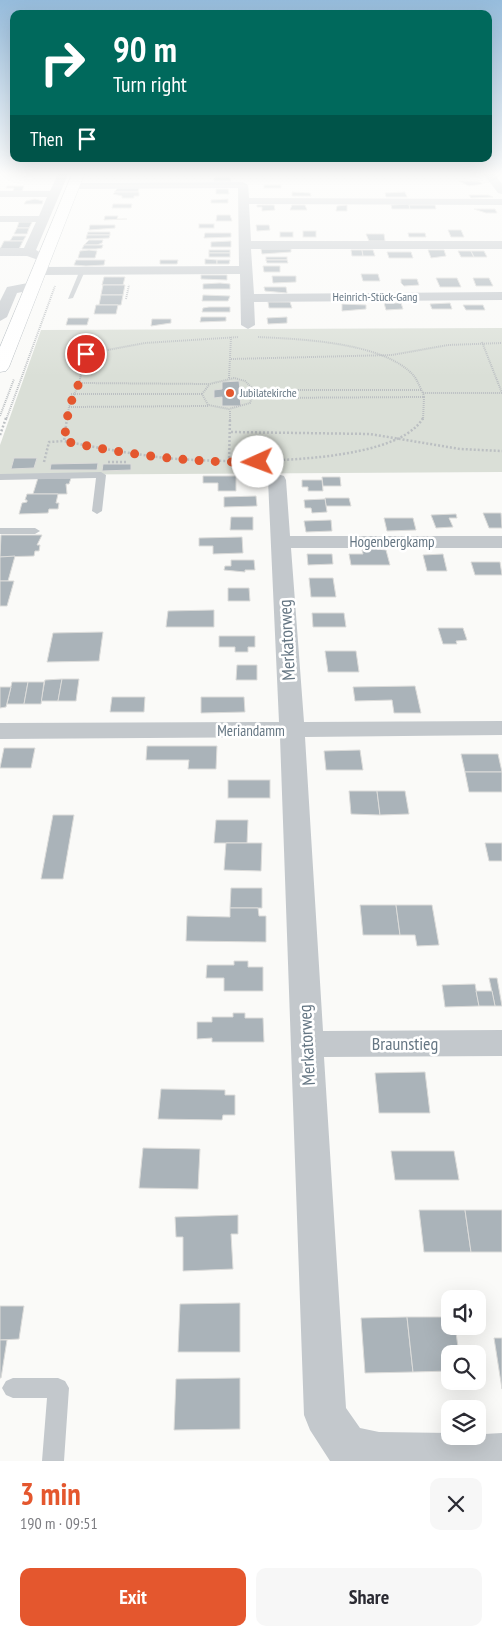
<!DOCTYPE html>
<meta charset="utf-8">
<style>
body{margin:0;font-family:"PT Sans Narrow",sans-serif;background:#f7f7f7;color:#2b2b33;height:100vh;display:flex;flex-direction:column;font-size:19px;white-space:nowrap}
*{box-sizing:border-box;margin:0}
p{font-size:16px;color:#7c7c81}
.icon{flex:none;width:28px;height:28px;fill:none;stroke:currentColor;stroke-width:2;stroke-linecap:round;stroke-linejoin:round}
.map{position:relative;height:1461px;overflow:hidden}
.sheet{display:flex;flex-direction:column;background:#fff;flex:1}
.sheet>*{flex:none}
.banner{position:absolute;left:10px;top:10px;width:482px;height:152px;border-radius:10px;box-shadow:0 5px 20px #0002;background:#00695c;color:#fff;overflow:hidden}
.buttons{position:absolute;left:441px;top:1290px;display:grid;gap:10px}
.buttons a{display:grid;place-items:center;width:45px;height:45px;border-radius:10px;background:#fff;box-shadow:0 5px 20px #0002;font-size:25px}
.pin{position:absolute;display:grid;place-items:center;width:42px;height:42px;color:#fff;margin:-21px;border:2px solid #fff;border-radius:50%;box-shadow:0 1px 5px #0007}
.me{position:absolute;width:55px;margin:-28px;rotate:268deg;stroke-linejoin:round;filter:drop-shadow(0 0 4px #0008)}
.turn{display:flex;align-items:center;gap:18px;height:105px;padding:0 20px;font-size:22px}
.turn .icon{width:65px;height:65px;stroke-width:2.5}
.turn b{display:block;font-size:35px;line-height:42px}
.then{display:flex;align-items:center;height:48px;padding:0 20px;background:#0003;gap:10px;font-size:19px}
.round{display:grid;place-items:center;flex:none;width:52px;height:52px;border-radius:10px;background:#f7f7f7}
.summary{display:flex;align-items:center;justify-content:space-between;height:85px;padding:0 20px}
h1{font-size:30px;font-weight:700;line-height:38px;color:#e4572e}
.button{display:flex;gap:10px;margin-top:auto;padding:10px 20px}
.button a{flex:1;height:58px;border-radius:10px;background:#e4572e;color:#fff;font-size:20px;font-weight:700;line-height:58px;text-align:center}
.button a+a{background:#f7f7f7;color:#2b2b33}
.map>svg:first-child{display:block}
.green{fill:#dadfd7}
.building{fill:#aab3b9;stroke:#dcdcda}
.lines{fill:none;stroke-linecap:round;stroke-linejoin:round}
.secondary-casing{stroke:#b3babf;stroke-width:1}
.path-far1{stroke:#bbbfc2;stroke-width:2;stroke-dasharray:1 1;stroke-linecap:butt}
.path{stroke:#bbbfc2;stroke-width:2.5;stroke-dasharray:2 2;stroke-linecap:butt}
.lane{fill:#c3c8cc;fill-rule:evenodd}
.street{fill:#c3c8cc;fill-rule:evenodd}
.secondary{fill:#fff;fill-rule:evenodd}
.route{stroke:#e4572e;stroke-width:9;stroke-dasharray:0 16.2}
.poi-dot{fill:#e4572e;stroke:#fff;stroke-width:2}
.labels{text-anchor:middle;stroke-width:5;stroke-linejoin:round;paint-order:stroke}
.far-street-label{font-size:12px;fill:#657683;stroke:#fff}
.far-poi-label{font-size:12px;fill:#657683;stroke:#fff;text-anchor:start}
.street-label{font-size:15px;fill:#657683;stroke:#fff}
.near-street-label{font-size:18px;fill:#657683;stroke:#fff}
</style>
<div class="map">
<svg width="502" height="1461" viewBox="0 0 502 1461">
<rect width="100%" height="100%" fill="#fafaf8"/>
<path class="green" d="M502 328V472L0 475V445L41 330Z"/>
<g class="building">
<path d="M219 177H230L231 181H214V178Z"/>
<path d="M459 181 480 182 482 184 469 186Z"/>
<rect x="264" y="185" width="17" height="3"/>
<path d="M7 186H24L22 191H13L14 188H6Z"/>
<path d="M118 188H139L138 192H114Z"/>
<path d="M216 189H228L229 194H216Z"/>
<path d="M115 192H139V196H134V198H122V196L113 194Z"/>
<path d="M292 192 310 193 311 196H292Z"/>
<path d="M405 192 407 197H386L385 193Z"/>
<path d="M469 195H488L493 197 471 198Z"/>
<path d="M35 199 43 201 42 204H24L26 201Z"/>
<path d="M228 199V203H211V200Z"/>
<path d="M113 204H132L131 208H112Z"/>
<path d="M409 204 410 209H392L391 205Z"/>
<path d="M257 205H274L275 210 262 211V207H257Z"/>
<path d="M292 205H305L307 210H290Z"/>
<path d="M347 205V211H336L337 206Z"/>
<path d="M409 205H435L436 209H410Z"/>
<path d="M474 209H495L497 213H486Z"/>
<path d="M217 215H230L232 221H216Z"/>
<path d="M105 216H118L117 219H127L104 220Z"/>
<path d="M19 222H32L29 228H17Z"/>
<rect x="199" y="224" width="15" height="4"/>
<path d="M90 225H115V228L89 230Z"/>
<path d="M256 225H269L270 230 257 231Z"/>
<path d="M17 228H29L27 234H14Z"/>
<path d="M448 230H461L464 237H451Z"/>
<rect x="303" y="231" width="13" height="6"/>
<path d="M88 232H110V235H87Z"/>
<rect x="280" y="232" width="13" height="5"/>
<path d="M205 233H231V237L204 238Z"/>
<path d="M408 233H425L426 237H409Z"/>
<path d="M366 234H384L385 241H369Z"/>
<path d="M87 235H110L109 238 86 239Z"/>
<path d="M13 236H26L23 241H10Z"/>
<path d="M89 240H103L102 243 97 245H84Z"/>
<path d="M4 241H23L19 249H0Z"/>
<path d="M231 241V247H211V242Z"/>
<path d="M84 245H103L102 248 96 249H82Z"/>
<path d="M261 249H291V252L262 254Z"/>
<path d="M89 250 97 251 95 258H78L80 251Z"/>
<rect x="209" y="250" width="21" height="3"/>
<path d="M351 250H362L363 256H352Z"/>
<path d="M362 250H373L375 256H363Z"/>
<path d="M428 250H444L446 256 431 258Z"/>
<path d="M458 251H471L474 257H461Z"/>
<path d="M471 251H484L487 257H474Z"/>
<path d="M387 252H411L413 258H389Z"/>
<rect x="209" y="253" width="21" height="4"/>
<rect x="266" y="257" width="21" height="3"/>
<path d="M205 259 217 260V264H205Z"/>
<path d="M76 260H105L104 265 86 266 74 265Z"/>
<path d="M160 260H178L177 264H160Z"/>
<path d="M217 260H230L229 264H217Z"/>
<path d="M266 260H287L288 263H267Z"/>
<path d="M263 266H280V272H264Z"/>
<path d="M361 274H378L380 281H363Z"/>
<path d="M201 275H227V280L201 279Z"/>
<path d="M272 276H296V282L273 283Z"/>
<path d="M104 277H125L123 285H102Z"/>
<path d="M436 278H457L461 287H440Z"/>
<path d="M473 278H489L493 286H476Z"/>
<path d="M401 279H417L419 285 404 286 401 283Z"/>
<path d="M220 283 230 284V289H203V284Z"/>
<path d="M103 285H125L123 295H101Z"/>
<path d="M264 287H286L287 293 265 291Z"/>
<path d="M101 295H123L121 305H99Z"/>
<path d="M203 295 230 296 228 301H202Z"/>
<path d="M268 302H290L292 308H269Z"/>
<path d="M384 303H401L403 309 386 310Z"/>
<path d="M450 303 452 309H432L430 304Z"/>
<path d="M342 304 366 305V309L342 311Z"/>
<path d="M96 305H118L116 314H94Z"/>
<path d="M463 305H483L485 310H466Z"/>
<path d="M209 307H230V312H202L203 308Z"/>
<path d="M201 317H226V321L200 322Z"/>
<path d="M287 317V323L268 324 267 318Z"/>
<path d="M68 318H89L87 325H66Z"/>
<path d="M152 319H171V323L151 326Z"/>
<path d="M239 381 240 389 245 391 246 395 240 397 241 406H222V397L214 398V390L222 389V382Z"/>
<path d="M14 458H37L34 468 11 469Z"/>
<path d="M98 463 97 470H50L51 464Z"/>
<path d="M103 464H131V470L102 471Z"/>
<path d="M203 476H236V491H218V483H203Z"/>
<path d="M322 477H340L341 486H323Z"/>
<path d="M38 478H71L69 484H66L67 494H33Z"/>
<path d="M302 480H322L323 491H308V487H302Z"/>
<path d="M27 494H58L56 503H59L58 509H49L48 513 19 514 22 503 27 502V500H25Z"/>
<path d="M256 496 257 506 224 507V497Z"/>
<path d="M325 498H349L351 506H326Z"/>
<path d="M325 499 327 512 312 513 311 508H305L304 500Z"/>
<path d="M483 513H501L502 528H489Z"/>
<path d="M456 514 457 518H449L453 527 436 528 431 515Z"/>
<path d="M231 517H253V530H230Z"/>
<path d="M384 518H413L416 530 387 531Z"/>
<path d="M331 520 332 531 306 532 304 521Z"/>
<path d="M1 535H42L37 545H40L39 551H35L34 556 0 557Z"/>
<path d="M242 537 243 553 213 554V546H199V538Z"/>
<path d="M367 548 386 550 390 565H351L349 554H363L362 550Z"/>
<path d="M307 554H332L333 564 308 565Z"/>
<path d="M443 554 447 571H427L423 555Z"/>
<path d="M15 556 8 581H0V557Z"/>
<path d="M231 560H254L255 570H245V572L224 570 225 566H231Z"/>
<path d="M471 562H500L502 575H475Z"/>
<path d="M309 578H333L336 597H311Z"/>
<path d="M0 581H14L7 606H0Z"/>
<path d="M228 588H249L250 601H228Z"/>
<path d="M214 610V627H166L168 611Z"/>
<path d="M312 613H344L346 627H313Z"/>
<path d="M438 628H463L467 640 456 641 457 644H443Z"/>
<path d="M103 632 99 661 47 662 53 633Z"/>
<path d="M219 636H255V647H248V652H235V647H219Z"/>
<path d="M325 651H356L359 672H328Z"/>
<path d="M237 665H257V680H236Z"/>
<path d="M62 679 58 701H41L45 680Z"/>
<path d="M62 679H79L76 701H58Z"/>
<path d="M12 682H28L24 704H7Z"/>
<path d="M28 682H44L41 704H24Z"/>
<path d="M415 686 421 713H394L392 700 355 701 353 687Z"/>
<path d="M0 687H11L6 707 0 708Z"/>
<path d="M112 697H145L144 712H110Z"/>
<path d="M201 697H244L245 712 201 713Z"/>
<path d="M147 746H217L216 769H188L189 760H146Z"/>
<path d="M4 748H35L31 768H0Z"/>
<path d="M360 750 363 770H326L324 751Z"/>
<path d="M461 754H498L502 772H465Z"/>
<path d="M465 772H502V792H469Z"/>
<rect x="228" y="780" width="42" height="18"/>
<path d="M349 791H377L380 815 351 814Z"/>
<path d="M377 791H405L409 814 380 815Z"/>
<path d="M53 815H74L63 879H41Z"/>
<path d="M216 820H248L247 843H214Z"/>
<path d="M226 843H262L261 871 224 870Z"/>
<path d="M485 843H502V861H489Z"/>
<path d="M231 888H262V908H230Z"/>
<path d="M360 905H396L400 935H363Z"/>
<path d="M396 905H432L439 945 417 946 415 935H400Z"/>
<path d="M230 908H258L259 916H266V942L186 941 187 916 230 917Z"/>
<path d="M234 961H248V967H263V991H224V978H206L207 965H234Z"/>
<path d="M489 978H497L502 1006H495Z"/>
<path d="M475 984 479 1006 445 1007 442 985Z"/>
<path d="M476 991H492L495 1006H479Z"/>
<path d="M233 1013H245V1018H263L264 1042H212V1038L197 1039V1022H212V1017H233Z"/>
<path d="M425 1072 430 1113H379L375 1073Z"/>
<path d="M161 1089 225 1090V1095H235V1115H223L222 1120 158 1119Z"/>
<path d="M143 1148 200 1149 198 1189 139 1188Z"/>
<path d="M391 1151H454L459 1180H395Z"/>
<path d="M419 1210H465L471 1252H424Z"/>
<path d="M465 1210H502V1252H471Z"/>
<path d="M238 1215V1234H231L233 1269 183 1271V1237H176L175 1217Z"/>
<path d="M240 1303V1352H178L180 1304Z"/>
<path d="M0 1306H24L19 1339 0 1340Z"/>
<path d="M407 1317 413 1372 365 1373 361 1318Z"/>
<path d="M407 1317H450V1326H455L459 1354H450V1371L413 1372Z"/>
<path d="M494 1338H502V1389Z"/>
<path d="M0 1340H7L1 1378H0Z"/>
<path d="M240 1378V1429L174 1430 176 1379Z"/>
</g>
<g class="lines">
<g class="secondary-casing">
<path id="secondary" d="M73 172H85L9 367 6 371 0 372V347Z"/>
</g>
<g class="path-far1">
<path d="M126 299 129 285"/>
<path d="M258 337C299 339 385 342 414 376 418 381 420 388 423 393"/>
<path d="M482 342 502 393"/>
<path d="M231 359 392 355 448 345 502 343"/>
<path d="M229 378 231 337"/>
<path d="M79 383 86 354 145 343 239 337"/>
<path d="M254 390H421"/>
<path d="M71 394H202"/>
<path d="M202 394 209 385"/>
<path d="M252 398 424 397 423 393H502"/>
<path d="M69 407 208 406"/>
<path d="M0 416 14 379"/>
<path d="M6 420 55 286"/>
<path d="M67 420 69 407 79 383 210 384 234 378 245 381 254 390 250 403 229 409 208 405 202 394"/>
<path d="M230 420V410"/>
<path d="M423 420 424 397"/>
</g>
<g class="path">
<path d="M67 418 64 441C98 448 132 454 166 458 217 463 395 468 423 418"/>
<path d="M231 432 370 434 460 449 502 451"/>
<path d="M0 435 6 418"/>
<path d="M44 462 49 442 64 441"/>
<path d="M108 462H126"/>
<path d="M229 462 230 418"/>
</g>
<g class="lane">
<path d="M80 270 85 271 73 298 68 299Z"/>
<path d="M101 472 106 475 102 511 97 514 92 511 96 478 0 480V474Z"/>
<path d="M0 528H35L40 531 35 534H0Z"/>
<path d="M13 1378H58L65 1381 69 1388 64 1461H42L47 1398H13L6 1395 2 1388 6 1381Z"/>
</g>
<g class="street">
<path d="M59 172H69L36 250 50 258 48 261 44 262 27 256H0V248H24L36 222H0V216H39L47 197H0V191H50Z"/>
<path d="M482 172H493L502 184V194L498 193Z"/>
<path d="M243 182 248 185 249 198 502 199V205L249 204 251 241H502V249H251L254 294 502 292V300L254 302 255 325 248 329 241 325 240 274 39 275 32 271 39 267 239 266 238 188 73 189 68 186 73 183Z"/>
<path d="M33 282 40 286 38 289 17 293 7 317 0 321V301L7 287Z"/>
<path d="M277 474 284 476 286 480 290 536H502V548H291L304 722 502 721V735L305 737 323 1031 502 1030V1056L324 1057 346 1408 360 1428 379 1432 450 1433V1436L502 1433V1461H330L310 1430 304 1415 280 737 0 739V723L279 722 268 480 270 476Z"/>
</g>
<use href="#secondary" class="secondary"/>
</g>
<linearGradient id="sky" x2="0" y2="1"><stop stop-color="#96bcdc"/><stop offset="0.46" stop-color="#fdfdfc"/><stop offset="1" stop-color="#fdfdfc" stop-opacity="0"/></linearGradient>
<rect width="502" height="377" fill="url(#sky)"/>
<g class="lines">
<path class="route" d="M86 354 79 383 69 407 64 441C127 455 193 463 258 462"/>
</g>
<circle class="poi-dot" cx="230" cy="393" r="5"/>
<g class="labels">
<g class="far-street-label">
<text x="375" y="301">Heinrich-Stück-Gang</text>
</g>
<g class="far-poi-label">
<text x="240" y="397">Jubilatekirche</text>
</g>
<g class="street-label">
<text x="392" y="547">Hogenbergkamp</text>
<text x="251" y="736">Meriandamm</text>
</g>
<g class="near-street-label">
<text transform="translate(287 640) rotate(-93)" y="6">Merkatorweg</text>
<text x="405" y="1050">Braunstieg</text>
<text transform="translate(307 1045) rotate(-93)" y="6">Merkatorweg</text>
</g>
</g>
</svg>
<div class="buttons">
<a><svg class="icon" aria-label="sound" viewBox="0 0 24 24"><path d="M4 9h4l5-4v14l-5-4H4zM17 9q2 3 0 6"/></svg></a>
<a><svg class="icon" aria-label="search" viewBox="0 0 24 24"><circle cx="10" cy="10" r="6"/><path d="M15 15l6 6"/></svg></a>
<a><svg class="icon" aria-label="layers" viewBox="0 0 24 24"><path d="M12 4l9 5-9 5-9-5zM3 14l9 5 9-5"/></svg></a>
</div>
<div class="pin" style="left:86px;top:354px;background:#d93025"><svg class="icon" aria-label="arrive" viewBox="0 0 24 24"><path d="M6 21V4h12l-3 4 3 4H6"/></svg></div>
<svg class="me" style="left:258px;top:462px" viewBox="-20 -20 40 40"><circle r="19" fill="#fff"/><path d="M0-13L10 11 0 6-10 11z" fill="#e4572e"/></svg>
<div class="banner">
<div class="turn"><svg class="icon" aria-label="right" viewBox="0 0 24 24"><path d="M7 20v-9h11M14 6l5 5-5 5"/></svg><div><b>90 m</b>Turn right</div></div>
<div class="then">Then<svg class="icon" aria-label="arrive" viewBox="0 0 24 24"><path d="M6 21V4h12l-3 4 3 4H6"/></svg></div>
</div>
</div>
<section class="sheet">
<div class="summary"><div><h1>3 min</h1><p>190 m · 09:51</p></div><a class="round"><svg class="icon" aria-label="close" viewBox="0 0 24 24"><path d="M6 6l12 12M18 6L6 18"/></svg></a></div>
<div class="button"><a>Exit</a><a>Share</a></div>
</section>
